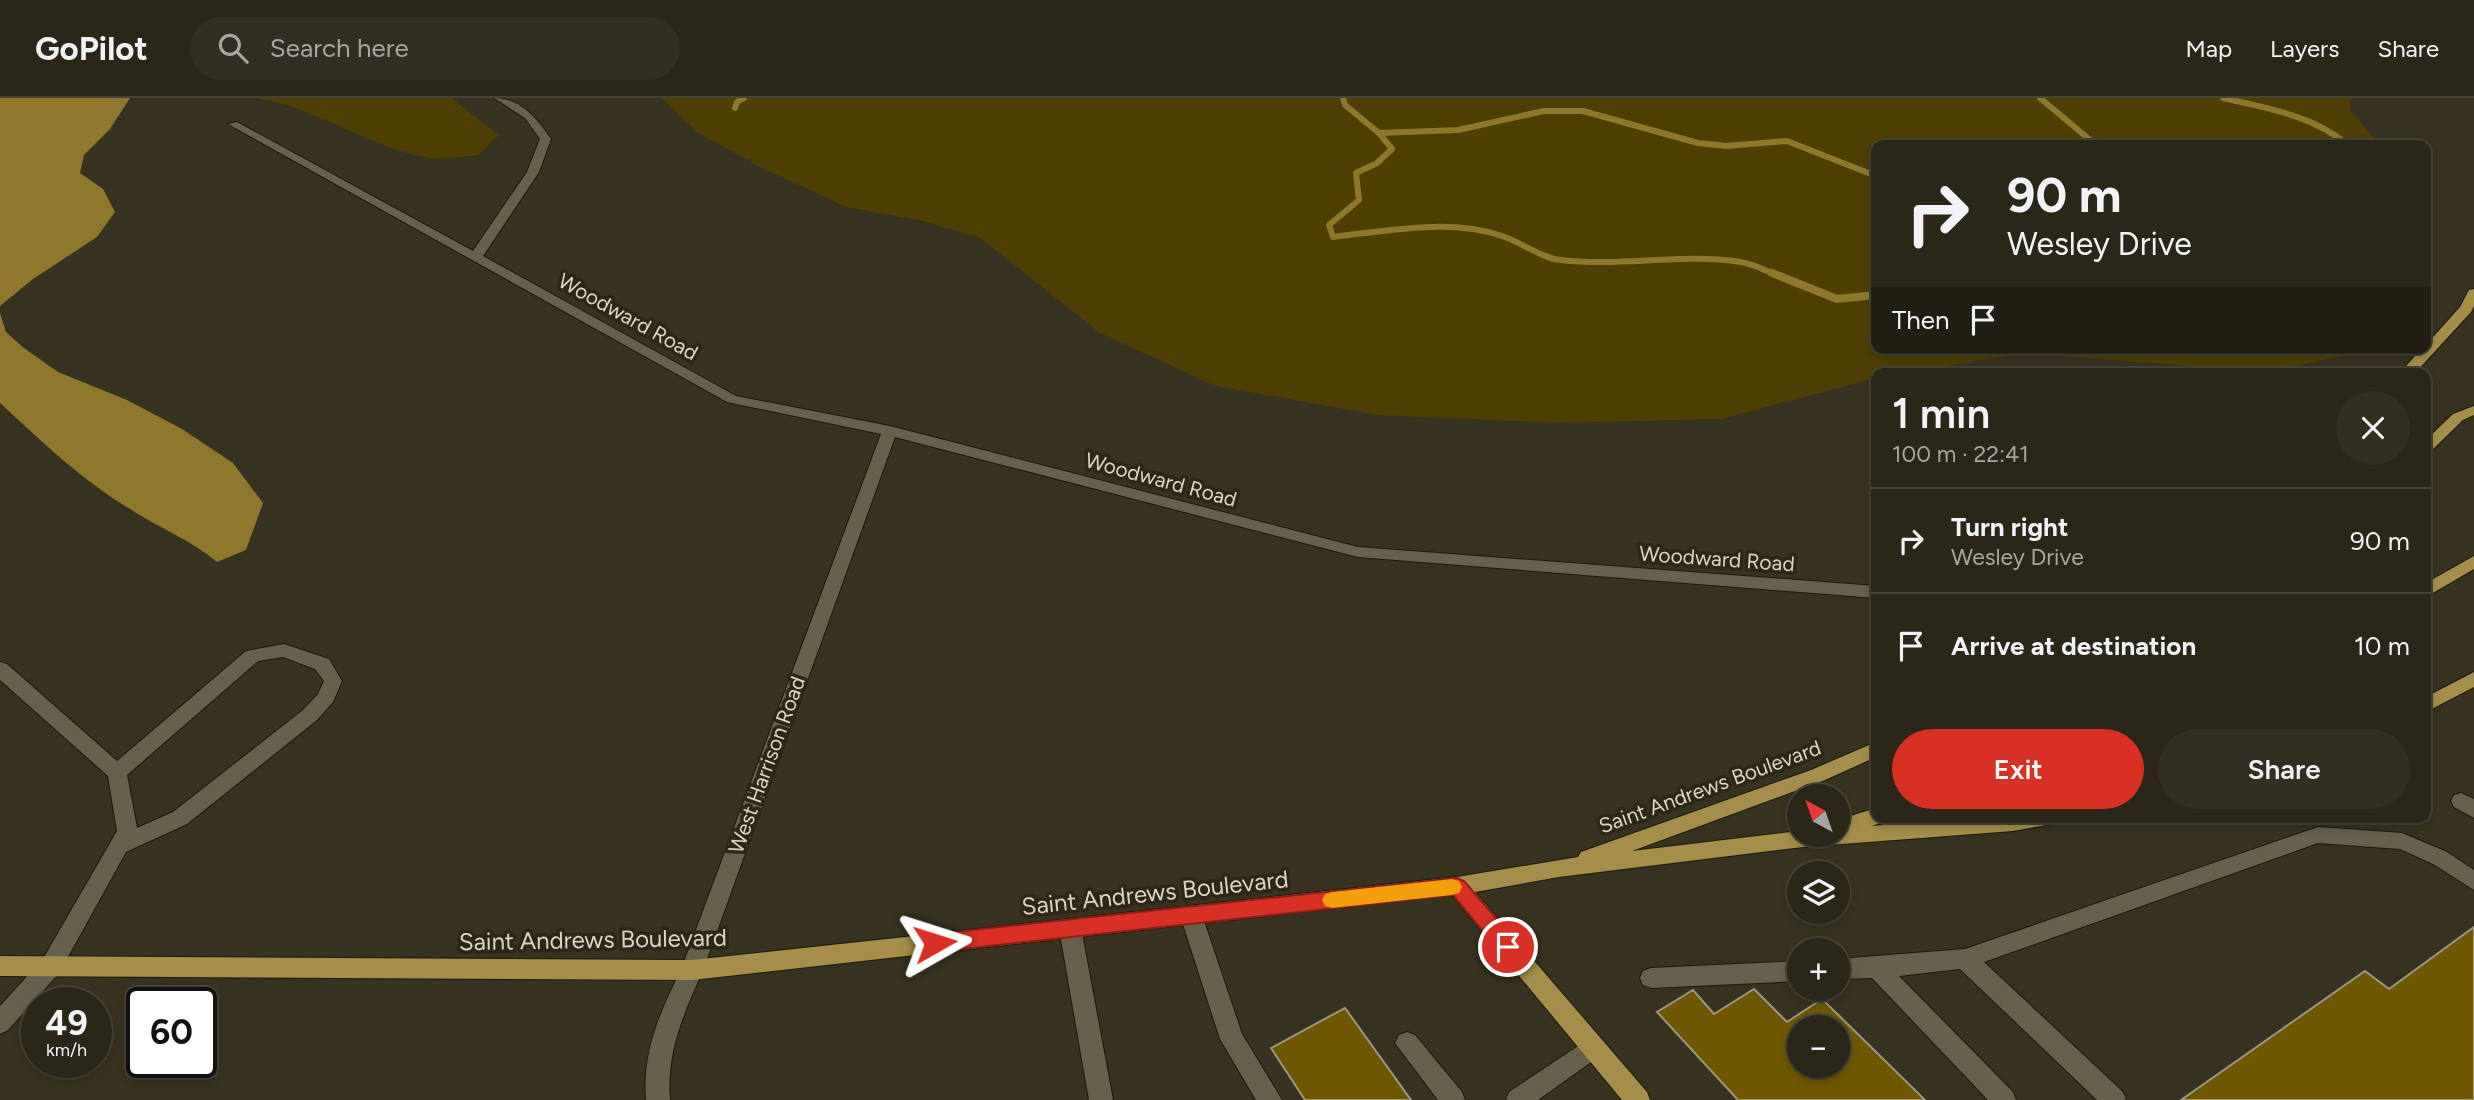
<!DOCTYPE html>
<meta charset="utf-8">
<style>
body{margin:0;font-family:Figtree,sans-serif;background:#322e21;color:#f1f3f6;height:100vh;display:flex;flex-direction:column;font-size:26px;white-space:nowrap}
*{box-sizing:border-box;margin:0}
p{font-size:23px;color:#a5a5a2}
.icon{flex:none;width:38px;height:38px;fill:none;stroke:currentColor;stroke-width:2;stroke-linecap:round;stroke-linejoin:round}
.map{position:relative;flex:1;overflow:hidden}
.panel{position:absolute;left:1871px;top:270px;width:560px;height:455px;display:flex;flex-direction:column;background:#2a2618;border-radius:14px;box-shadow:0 4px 10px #0003,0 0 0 2px #464337}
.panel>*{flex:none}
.guide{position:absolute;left:1871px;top:42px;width:560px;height:214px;border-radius:14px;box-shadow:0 4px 10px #0003,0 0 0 2px #464337;background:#2a2618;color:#f1f3f6;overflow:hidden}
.needle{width:46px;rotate:320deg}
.fabs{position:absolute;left:1787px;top:686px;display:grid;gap:14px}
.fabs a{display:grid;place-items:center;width:63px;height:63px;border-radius:50%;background:#2a2618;box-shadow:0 4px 10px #0003,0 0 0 2px #464337;font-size:35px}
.speed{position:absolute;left:21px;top:889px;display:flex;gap:14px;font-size:35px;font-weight:700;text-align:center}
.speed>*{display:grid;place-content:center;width:91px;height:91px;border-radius:50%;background:#2a2618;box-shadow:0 4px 10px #0003,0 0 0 2px #464337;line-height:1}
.speed small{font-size:18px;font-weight:400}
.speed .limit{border:4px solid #111;border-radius:10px;background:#fff;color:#111}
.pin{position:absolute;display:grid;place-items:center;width:60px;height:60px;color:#fff;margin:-30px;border:4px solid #fff;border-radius:50%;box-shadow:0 2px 7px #0007}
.me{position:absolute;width:77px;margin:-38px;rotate:84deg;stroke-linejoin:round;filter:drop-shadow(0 0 5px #0008)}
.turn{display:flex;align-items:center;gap:24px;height:147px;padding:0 21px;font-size:32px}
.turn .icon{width:91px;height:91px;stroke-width:2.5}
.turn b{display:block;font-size:49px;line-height:60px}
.then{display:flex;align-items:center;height:66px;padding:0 21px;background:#0003;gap:14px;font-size:26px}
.round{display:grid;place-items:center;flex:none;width:74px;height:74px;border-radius:37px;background:#322e21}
.overview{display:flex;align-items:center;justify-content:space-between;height:119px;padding:0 21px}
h1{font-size:42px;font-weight:600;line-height:52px}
.button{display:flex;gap:14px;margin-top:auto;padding:14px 21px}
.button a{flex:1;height:80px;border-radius:42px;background:#d93025;color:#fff;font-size:28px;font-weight:600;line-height:80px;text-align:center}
.button a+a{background:#322e21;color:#f1f3f6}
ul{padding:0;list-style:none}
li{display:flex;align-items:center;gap:21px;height:105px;padding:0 21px;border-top:2px solid #464337}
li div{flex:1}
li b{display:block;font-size:26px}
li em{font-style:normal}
header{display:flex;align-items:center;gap:42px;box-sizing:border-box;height:98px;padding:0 35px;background:#2a2618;border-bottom:2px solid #464337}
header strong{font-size:33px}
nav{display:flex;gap:38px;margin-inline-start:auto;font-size:24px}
.search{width:490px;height:63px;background:#322e21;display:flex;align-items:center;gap:18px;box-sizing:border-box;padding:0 24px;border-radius:38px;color:#a5a5a2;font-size:26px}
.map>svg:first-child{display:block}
.green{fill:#4f3f04}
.water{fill:#8f772e}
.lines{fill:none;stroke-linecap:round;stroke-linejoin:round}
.stream-far1{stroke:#8f772e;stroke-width:6}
.stream{stroke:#8f772e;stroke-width:8}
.building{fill:#6e5700;stroke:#9d9682;stroke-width:2;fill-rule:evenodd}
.minor-casing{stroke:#1f1909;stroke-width:2}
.major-casing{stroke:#1f1909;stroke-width:2}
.minor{fill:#67604d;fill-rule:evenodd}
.major{fill:#a48e49;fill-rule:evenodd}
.route{fill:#d93025;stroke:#8d1f18;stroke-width:2}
.slow{fill:#f59e0b}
.labels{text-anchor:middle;stroke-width:7;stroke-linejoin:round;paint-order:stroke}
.street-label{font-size:21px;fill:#d8d4c9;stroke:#2d2816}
.near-street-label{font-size:24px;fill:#d8d4c9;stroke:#2d2816}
</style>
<header>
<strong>GoPilot</strong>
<div class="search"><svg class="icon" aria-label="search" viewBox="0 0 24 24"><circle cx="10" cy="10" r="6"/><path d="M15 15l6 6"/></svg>Search here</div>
<nav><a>Map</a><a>Layers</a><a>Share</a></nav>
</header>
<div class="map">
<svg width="2474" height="1002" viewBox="0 0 2474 1002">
<rect width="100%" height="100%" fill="#383220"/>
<g class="green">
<path d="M256 0H451L499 37 478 57C463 58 444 62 429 60 368 49 317 10 256 0Z"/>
<path d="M661 0H2351L2350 12 2380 47H1876V250H2368L2367 253 2266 274 2024 255 1905 275H1876V280L1722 321 1557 325 1378 317 1215 288 1100 235 980 140 923 123 846 109 762 70 698 35Z"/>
</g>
<g class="water">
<path d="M0 0H130L110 31 84 57 80 75 103 91 115 114 97 139 33 181 0 208Z"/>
<path d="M0 215 6 234 24 250 58 274 127 302 182 331 233 365 263 405 246 452 217 464C191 442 159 430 130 411 83 383 40 342 0 305Z"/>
</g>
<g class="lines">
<g class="stream-far1">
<path d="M1343 0 1345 7 1379 35 1392 51 1377 65 1356 75 1359 102 1329 127 1333 139C1387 133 1449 120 1502 138 1521 144 1541 160 1561 162 1621 169 1681 155 1741 164 1753 166 1765 172 1776 177"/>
<path d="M2040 0 2096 47"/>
<path d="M2223 0C2266 10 2313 17 2348 47"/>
<path d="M735 10 737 4 744 0"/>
<path d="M1379 35 1458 32 1544 13H1583L1698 45 1726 48 1787 43 1876 78"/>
</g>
<path class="stream" d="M1772 175 1837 201 1876 197"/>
</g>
<g class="building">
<path d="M2474 829V1002H2181L2365 873 2389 891Z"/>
<path d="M1754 891 1787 924 1822 901 1925 1002H1738L1657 914 1693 892 1714 916ZM1799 929H1838V968H1799Z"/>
<path d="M1345 910 1411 1002H1305L1271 950Z"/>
</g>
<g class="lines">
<g class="minor-casing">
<g id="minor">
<path d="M494 0C521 0 537 21 551 41L539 74 483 158 736 298 890 328 1358 449 1876 488V500L1358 459 895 339 703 872C684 915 666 954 670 1002H646C642 954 660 914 681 872L881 336 727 304 228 26 237 24 473 153 527 74 540 41 525 20Z"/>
<path d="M284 546 329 561 342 583 333 604 317 622 187 726 126 754 59 875 8 932 0 936V908L43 861 117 733 108 678 0 582V564L7 566 117 663 246 553ZM283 559 315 571 324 583 318 596 303 612 173 714 137 730 127 677 258 563Z"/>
<path d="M2461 695 2474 701V720L2454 709 2451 703 2454 697Z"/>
<path d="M2318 729 2402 735 2447 754 2474 772V792L2433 766 2400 751 2318 745 1984 864 2123 994 2126 1002H2097L1960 871 1899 878 2013 994 2016 1002H1988L1872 880 1838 881V861L1965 851Z"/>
<path d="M1191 808 1199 810 1202 817 1242 936 1282 1002H1256L1220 941 1180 817 1183 810Z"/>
<path d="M1070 821 1078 823 1081 830 1113 1002H1089L1059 830 1062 823Z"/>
<path d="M1799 863V883L1651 890 1643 887 1640 880 1643 873 1651 870Z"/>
<path d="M1407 934 1415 937 1462 994 1465 1002H1438L1395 945 1399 937Z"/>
<path d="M1593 938 1601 941 1605 949 1601 957 1538 1002H1506L1509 994Z"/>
</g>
</g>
<g class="major-casing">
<g id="major">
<path d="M2474 191V208L2471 214 2415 275H2400L2422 250H2426V247L2460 209 2469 192Z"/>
<path d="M2474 308V317L2463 322 2431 353 2426 354V342L2453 316Z"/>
<path d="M2474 458V471L2426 499V485Z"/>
<path d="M2474 574V589L2426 614V599Z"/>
<path d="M1876 644V659L1825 682 1632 753 1799 733V737H1838V722L1876 710V719H1886L1883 724 1872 728 1981 719H2061L2058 725 2013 733 1803 749 1559 779 1475 794 1647 994 1650 1002H1622L1452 797 692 882 0 878V858L692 862 1457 779 1578 759 1581 754 1811 672Z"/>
</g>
</g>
<use href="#minor" class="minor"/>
<use href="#major" class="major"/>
</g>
<path class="route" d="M1457 780 1464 783 1515 842 1518 849 1515 855 1508 857 1501 855 1453 797 935 854 928 851 925 845 928 839 935 836Z"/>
<path class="slow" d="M1452 781 1459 783 1462 789 1459 795 1452 797 1332 810 1325 808 1322 802 1325 796 1332 794Z"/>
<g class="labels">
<g class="street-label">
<text transform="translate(628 219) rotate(29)" y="7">Woodward Road</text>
<text transform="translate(1161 382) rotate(15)" y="7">Woodward Road</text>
<text transform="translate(1717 461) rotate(4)" y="7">Woodward Road</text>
<text transform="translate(767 667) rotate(-70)" y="7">West Harrison Road</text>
<text transform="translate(1710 689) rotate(-20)" y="7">Saint Andrews Boulevard</text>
</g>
<g class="near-street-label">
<text transform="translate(1155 795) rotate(-6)" y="8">Saint Andrews Boulevard</text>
<text transform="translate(593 842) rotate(-1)" y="8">Saint Andrews Boulevard</text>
</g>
</g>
</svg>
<div class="fabs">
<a><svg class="needle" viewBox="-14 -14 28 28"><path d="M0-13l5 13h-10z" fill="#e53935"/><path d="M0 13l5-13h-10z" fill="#a5a5a2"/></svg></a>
<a><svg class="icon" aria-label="layers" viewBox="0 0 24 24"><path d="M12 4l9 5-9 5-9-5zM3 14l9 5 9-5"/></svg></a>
<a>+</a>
<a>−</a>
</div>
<div class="speed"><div>49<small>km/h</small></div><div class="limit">60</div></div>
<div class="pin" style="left:1508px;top:849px;background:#d93025"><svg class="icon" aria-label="arrive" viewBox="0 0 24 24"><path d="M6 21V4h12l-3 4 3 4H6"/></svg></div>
<svg class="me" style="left:935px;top:845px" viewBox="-20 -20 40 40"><path d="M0-17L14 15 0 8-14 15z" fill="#d93025" stroke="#fff" stroke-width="4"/></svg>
<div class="guide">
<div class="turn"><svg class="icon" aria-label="right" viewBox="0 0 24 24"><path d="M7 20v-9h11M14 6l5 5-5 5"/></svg><div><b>90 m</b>Wesley Drive</div></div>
<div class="then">Then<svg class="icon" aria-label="arrive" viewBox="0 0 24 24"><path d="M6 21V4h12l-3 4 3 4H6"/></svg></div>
</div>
<section class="panel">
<div class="overview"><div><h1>1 min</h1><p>100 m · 22:41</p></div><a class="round"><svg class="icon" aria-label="close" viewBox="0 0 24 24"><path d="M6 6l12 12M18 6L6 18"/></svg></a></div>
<ul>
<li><svg class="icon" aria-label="right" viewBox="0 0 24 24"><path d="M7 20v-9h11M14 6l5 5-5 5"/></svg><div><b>Turn right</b><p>Wesley Drive</p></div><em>90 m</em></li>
<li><svg class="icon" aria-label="arrive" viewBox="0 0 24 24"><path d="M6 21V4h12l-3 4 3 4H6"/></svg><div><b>Arrive at destination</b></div><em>10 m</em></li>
</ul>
<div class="button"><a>Exit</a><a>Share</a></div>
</section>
</div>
